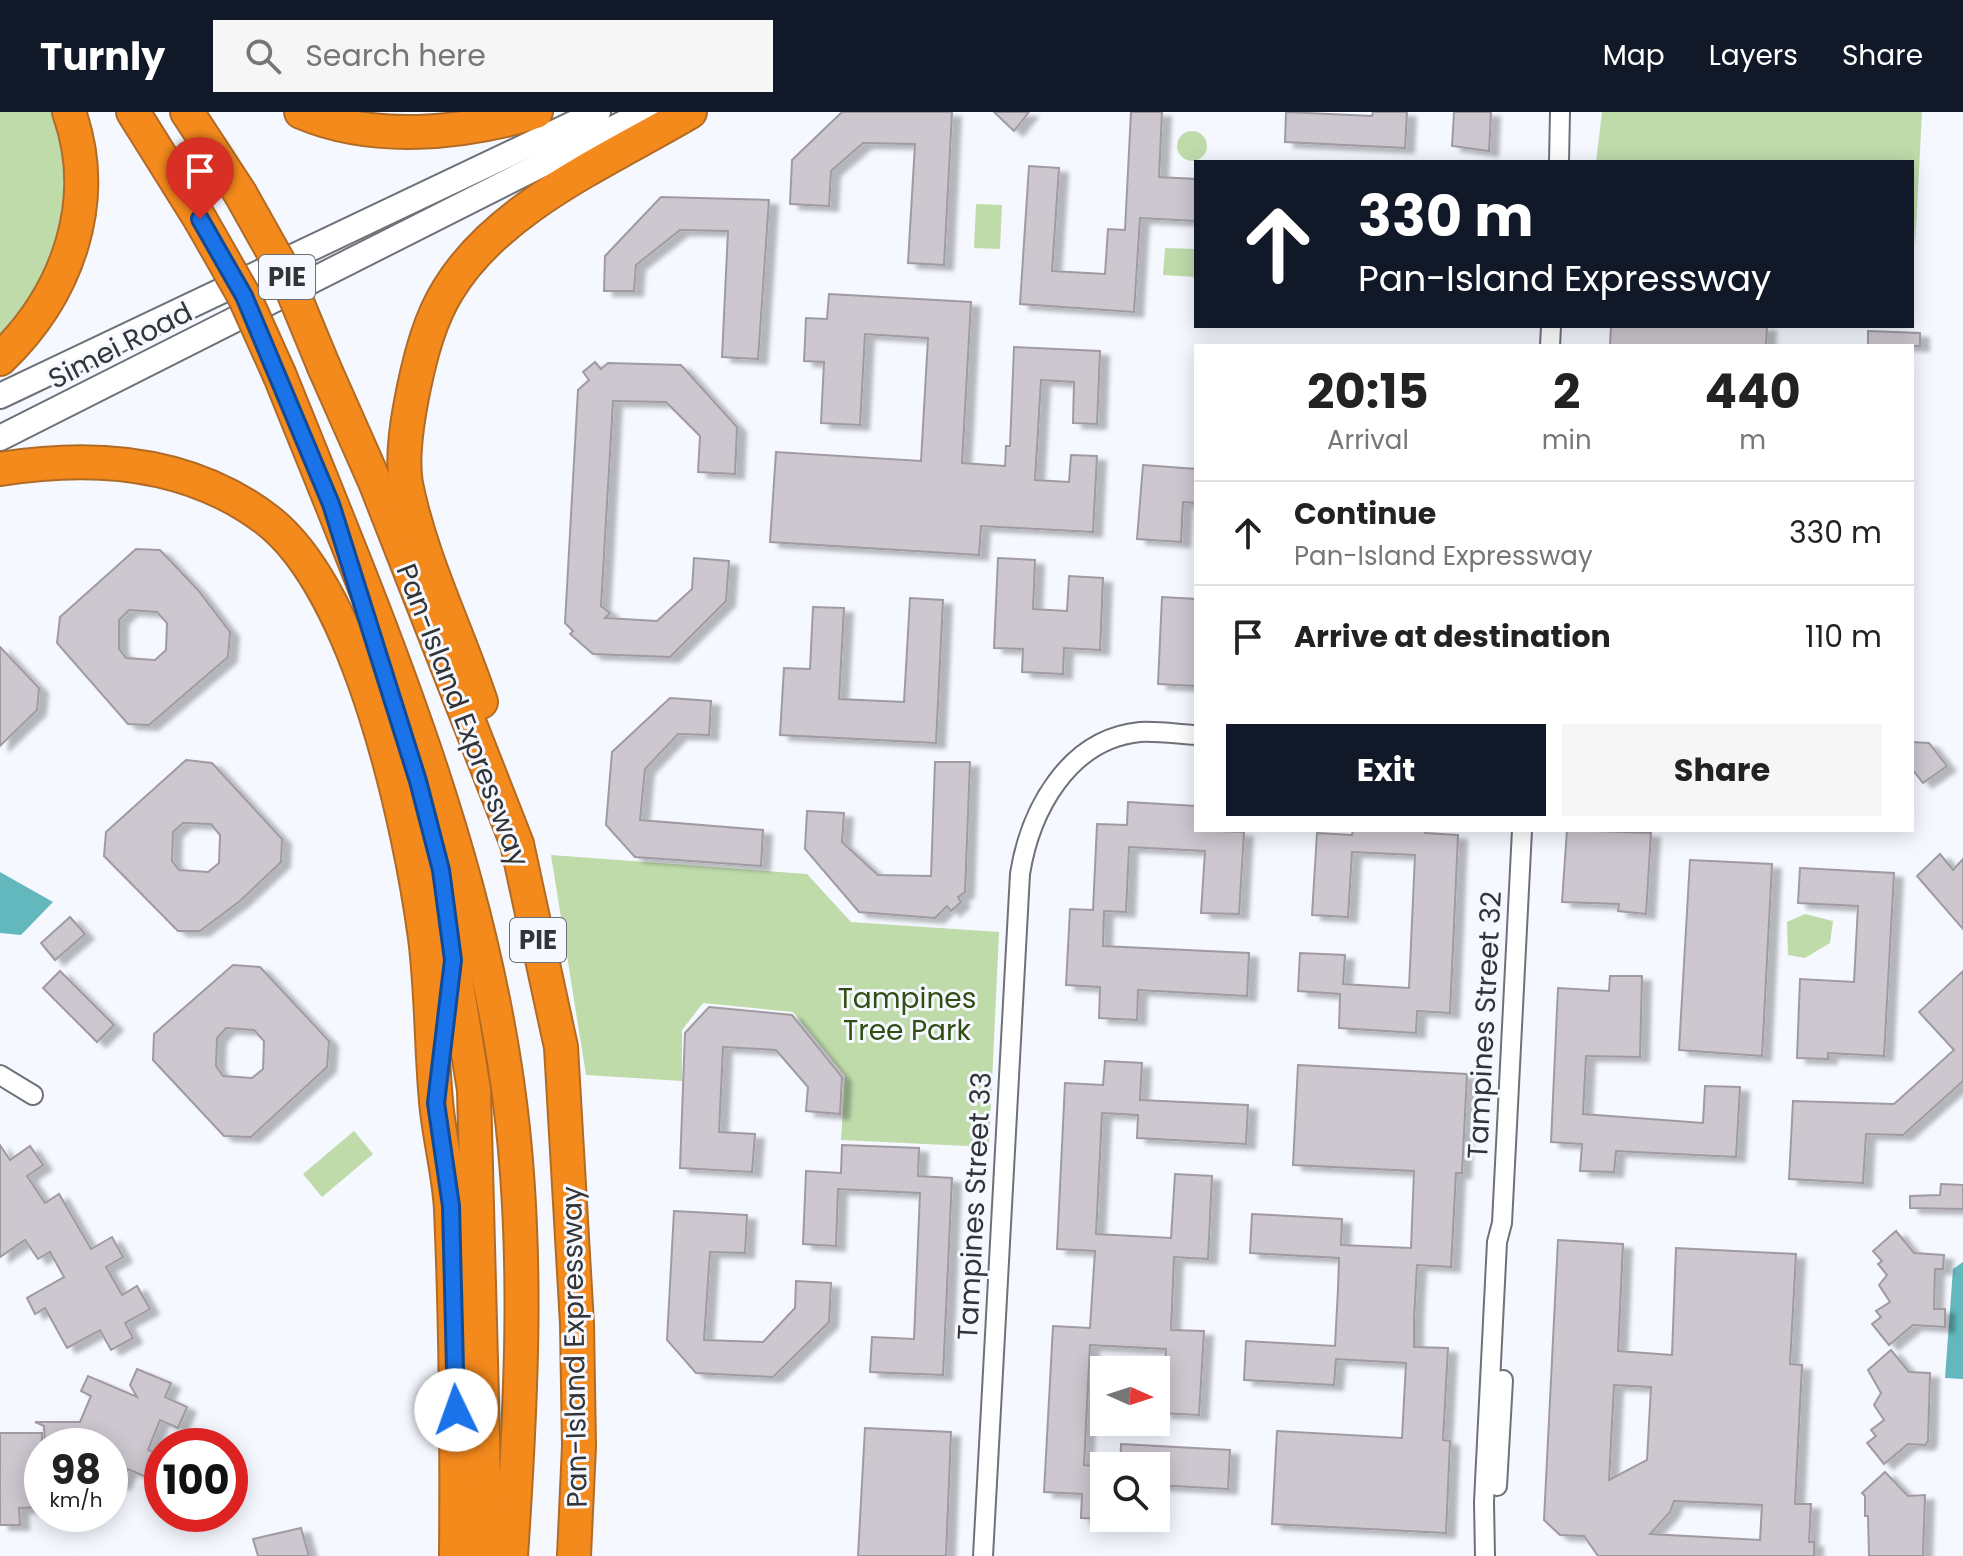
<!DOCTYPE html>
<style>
body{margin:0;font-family:Poppins,sans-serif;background:#f6f6f6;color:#222;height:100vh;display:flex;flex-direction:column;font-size:30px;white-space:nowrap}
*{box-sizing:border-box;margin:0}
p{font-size:26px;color:#767676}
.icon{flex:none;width:44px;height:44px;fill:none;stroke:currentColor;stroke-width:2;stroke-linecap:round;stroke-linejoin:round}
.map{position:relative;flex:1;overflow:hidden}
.drawer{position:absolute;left:1194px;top:232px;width:720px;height:488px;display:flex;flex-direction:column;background:#fff;border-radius:0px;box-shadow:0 4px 20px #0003}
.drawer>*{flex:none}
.guide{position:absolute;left:1194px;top:48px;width:720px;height:168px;border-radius:0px;box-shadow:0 4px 20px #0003;background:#111827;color:#fff;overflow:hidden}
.needle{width:52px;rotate:93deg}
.buttons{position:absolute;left:1090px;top:1244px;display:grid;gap:16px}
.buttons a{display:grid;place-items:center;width:80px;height:80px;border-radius:0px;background:#fff;box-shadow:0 4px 20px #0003;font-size:40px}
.speed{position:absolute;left:24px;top:1316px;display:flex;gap:16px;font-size:40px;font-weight:700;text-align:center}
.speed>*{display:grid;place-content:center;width:104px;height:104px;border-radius:50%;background:#fff;box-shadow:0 4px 20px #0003;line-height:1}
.speed small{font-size:20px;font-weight:400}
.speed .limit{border:12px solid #d22;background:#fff;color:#111}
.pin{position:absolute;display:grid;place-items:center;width:68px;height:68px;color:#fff;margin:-82px -34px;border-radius:50% 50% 50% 0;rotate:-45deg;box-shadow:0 0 8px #0007}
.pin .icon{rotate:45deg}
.me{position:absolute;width:88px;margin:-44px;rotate:357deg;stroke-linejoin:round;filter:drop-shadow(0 0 6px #0008)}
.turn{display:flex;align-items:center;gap:28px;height:168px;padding:0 32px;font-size:36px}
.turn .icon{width:104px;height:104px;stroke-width:2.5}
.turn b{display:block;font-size:56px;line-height:68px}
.eta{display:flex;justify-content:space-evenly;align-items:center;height:136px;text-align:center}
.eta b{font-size:48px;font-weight:700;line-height:56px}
.button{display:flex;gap:16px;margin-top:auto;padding:16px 32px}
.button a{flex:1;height:92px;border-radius:0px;background:#111827;color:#fff;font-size:32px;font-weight:700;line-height:92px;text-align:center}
.button a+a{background:#f6f6f6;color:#222}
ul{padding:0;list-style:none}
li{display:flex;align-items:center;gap:24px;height:104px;padding:0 32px;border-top:2px solid #e0e0e0}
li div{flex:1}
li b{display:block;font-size:30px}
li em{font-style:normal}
header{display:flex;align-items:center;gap:48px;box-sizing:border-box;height:112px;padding:0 40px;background:#111827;color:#fff}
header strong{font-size:38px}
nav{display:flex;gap:44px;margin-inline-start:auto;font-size:28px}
.search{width:560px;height:72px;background:#f6f6f6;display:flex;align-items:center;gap:20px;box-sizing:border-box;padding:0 28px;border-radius:0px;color:#767676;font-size:30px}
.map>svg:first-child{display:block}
.green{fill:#bfdbaa}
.water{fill:#62b8bd}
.building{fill:#cdc7cf;stroke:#a09aa1;stroke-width:2;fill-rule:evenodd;filter:url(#shadow)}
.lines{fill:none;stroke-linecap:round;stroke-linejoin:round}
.minor-casing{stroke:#6e7178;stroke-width:22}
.secondary-casing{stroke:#6e7178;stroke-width:28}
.motorway-casing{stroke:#b06b26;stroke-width:36}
.minor{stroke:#fff;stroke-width:18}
.secondary{stroke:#fff;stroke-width:24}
.motorway{stroke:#f4891c;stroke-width:32}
.motorway-bridge-casing{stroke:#b06b26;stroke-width:36;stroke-linecap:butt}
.motorway-bridge{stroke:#f4891c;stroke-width:32}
.route-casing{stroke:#114b97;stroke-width:20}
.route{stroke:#1a73e8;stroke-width:14}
.labels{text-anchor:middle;stroke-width:6;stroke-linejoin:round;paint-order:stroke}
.shield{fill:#f5f8ff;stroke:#6d6f74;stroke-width:2}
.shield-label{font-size:26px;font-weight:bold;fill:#333438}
.street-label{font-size:28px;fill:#333438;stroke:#f5f8ff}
.park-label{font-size:28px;fill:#304d13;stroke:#f5f8ff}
</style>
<header>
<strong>Turnly</strong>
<div class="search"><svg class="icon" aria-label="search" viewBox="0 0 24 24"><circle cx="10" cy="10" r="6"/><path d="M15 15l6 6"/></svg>Search here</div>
<nav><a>Map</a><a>Layers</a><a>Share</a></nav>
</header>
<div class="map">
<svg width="1963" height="1444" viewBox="0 0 1963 1444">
<defs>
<filter id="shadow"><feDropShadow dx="9" dy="5" stdDeviation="2" flood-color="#0004"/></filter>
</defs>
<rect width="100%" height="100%" fill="#f5f8ff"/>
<g class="green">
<path d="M0 0H62L70 21 67 135 0 237Z"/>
<path d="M1602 0H1922L1915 136 1912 50H1596Z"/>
<circle cx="1192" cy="34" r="15"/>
<path d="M976 92 1002 93 1000 137 974 136Z"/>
<path d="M1165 136 1196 137V165L1163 163Z"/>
<path d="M551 743 807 762 851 810 999 820 989 1035 841 1028 845 964 793 900 703 891 682 918V969L586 963Z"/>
<path d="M1805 802 1833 809 1830 831 1805 846 1788 843 1787 810Z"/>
<path d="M354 1019 373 1042 322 1085 303 1062Z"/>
</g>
<g class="water">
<path d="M0 760 53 790 21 823 0 821Z"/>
<path d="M1963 1150V1267L1945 1266 1953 1157Z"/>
</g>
<g class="building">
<path d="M842 0H952L944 153 908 151 915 32 863 31 831 59 829 94 790 92 792 48Z"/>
<path d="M994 0H1029L1014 19Z"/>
<path d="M1131 0H1162L1159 65 1196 67V109L1140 106 1134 200 1020 192 1029 54 1059 56 1052 159 1105 162 1108 117 1125 118Z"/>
<path d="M1286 0 1372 4 1373 0H1407L1405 36 1285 30Z"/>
<path d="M1454 0H1491L1489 39 1452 34Z"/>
<path d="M661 85 769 88 758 247 722 245 728 119 680 118 636 153 634 179H604L605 144Z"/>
<path d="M829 182 971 190 962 351 1005 354 1006 334H1010L1014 235 1100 239 1097 312 1073 311 1074 270 1041 268 1035 368 1069 370 1071 343 1097 344 1093 420 981 414 979 443 770 430 776 340 921 349 928 226 865 222 860 313 821 311 824 250 804 249 806 206 827 207Z"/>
<path d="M1611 214H1767L1766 234H1610Z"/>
<path d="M1868 219 1920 221V234H1868Z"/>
<path d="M595 250 601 257 608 251 681 253 737 315 735 362 698 360 700 324 666 290 613 289 601 494 610 501 605 506 657 509 692 477 694 446 729 449 726 489 670 545 593 542 570 522 573 519 565 511 578 278 589 268 583 260Z"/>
<path d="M1143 353 1196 357V391L1183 390 1181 430 1137 427Z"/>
<path d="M136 437 160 438 198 478 230 520 228 545 149 613 128 612 57 531 60 505ZM129 498 157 500 167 511 166 538 155 548 126 546 119 537V508Z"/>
<path d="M998 446 1035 448 1033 497 1067 499 1069 464 1103 466 1100 538 1064 536 1063 562 1022 560 1023 537 994 536Z"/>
<path d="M1162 485 1196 487V574L1158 572Z"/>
<path d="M910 486 943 488 936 631 780 623 784 556 810 557 813 495 844 496 839 587 904 590Z"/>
<path d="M0 535 39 576 37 598 0 634Z"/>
<path d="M670 586 711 589 709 623 678 622 645 657 640 708 763 718 761 754 635 745 606 713 612 640Z"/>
<path d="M1912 630 1929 631 1947 654 1923 671 1912 657Z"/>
<path d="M186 648 212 651 282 727 281 750 240 789 200 819H178L104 744 106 720ZM183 711 211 712 220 723 219 751 208 760 179 758 172 749 173 720Z"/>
<path d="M935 650H970L965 780 958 785 961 790 951 799 947 794 935 806 859 800 805 737 807 699 844 701 842 730 878 763 931 764Z"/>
<path d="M1128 690 1196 694V718L1244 720 1239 802 1201 801 1205 739 1129 735 1126 800 1104 799 1103 834 1249 841 1247 884 1138 878 1137 908 1099 906 1100 875 1066 873 1070 797 1093 798 1097 712 1127 713Z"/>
<path d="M1353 718H1425V721L1458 723 1450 901 1417 899 1416 921 1339 916 1340 882 1298 879 1300 841 1345 843 1343 872 1409 876 1415 743 1352 740 1348 805 1312 803 1317 721 1352 723Z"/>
<path d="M1567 718 1651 721 1646 802 1618 799 1619 792 1562 790Z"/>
<path d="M1940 742 1953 758 1963 747V817L1917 764Z"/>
<path d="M1690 748 1772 752 1762 944 1679 938Z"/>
<path d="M1800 756 1894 761 1884 944 1828 941V947L1797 946 1800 867 1854 870 1858 794 1798 791Z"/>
<path d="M70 805 85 822 55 848 41 831Z"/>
<path d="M233 853 260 855 329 929 327 955 251 1025 224 1024 153 948 154 922ZM226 916 254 918 264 929 263 957 252 966 223 964 216 954 217 926Z"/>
<path d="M60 859 114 913 97 930 43 876Z"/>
<path d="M1963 859V969L1903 1023 1866 1022 1863 1071 1789 1067 1793 989 1894 992 1954 938 1919 900Z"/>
<path d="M1610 864H1642L1640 945 1586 944 1583 1002 1703 1011 1705 974 1740 975 1736 1045 1616 1039 1614 1060 1580 1059 1582 1032 1551 1030 1558 876 1609 879Z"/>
<path d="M709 895 792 903 842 965 840 1002 806 999 808 975 776 938 723 935 719 1020 755 1022 752 1060 680 1056 685 921Z"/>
<path d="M1105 949 1142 951 1140 988 1248 993 1246 1032 1137 1026 1138 1003 1102 1001 1096 1122 1171 1126 1175 1062 1212 1064 1208 1147 1174 1145 1171 1218 1204 1219 1199 1303 1162 1301 1166 1237 1090 1233 1084 1353 1104 1355V1407L1081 1406 1082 1382 1044 1380 1053 1214 1090 1216 1095 1139 1057 1137 1065 971 1103 973Z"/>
<path d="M1298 953 1467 962 1462 1061H1456L1451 1155 1417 1153 1414 1207V1235L1448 1236 1443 1328 1450 1329 1446 1421 1272 1412 1277 1319 1402 1326 1406 1251 1336 1247 1334 1273 1244 1268 1246 1229 1335 1234 1338 1177 1339 1146 1250 1141 1252 1102 1342 1107 1341 1133 1411 1136 1414 1059 1293 1053Z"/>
<path d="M0 1033 10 1048 30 1034 43 1053 27 1064 45 1091 59 1082 91 1137 112 1125 123 1145 106 1155 122 1183 137 1174 150 1197 125 1211 133 1226 111 1238 100 1218 67 1236 45 1196 35 1202 27 1186 64 1165 50 1140 38 1147 25 1128 0 1145Z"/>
<path d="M842 1033 919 1036 918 1064 952 1066 943 1263 870 1260 872 1225 914 1227 920 1081 838 1077 836 1134 803 1132 806 1059 841 1061Z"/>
<path d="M1941 1072 1963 1073V1097L1910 1096V1084L1940 1083Z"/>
<path d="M674 1099 747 1103 745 1141 710 1140 704 1228 763 1230 795 1196 796 1169 831 1171 829 1210 773 1265 696 1261 667 1228Z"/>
<path d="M1896 1119 1914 1141 1944 1143 1943 1157H1935L1934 1197H1945V1215L1913 1213 1889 1233 1872 1212 1881 1205 1876 1199 1890 1190 1879 1173 1887 1163 1878 1152 1882 1149 1873 1139Z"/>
<path d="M1558 1128 1623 1132 1618 1239 1672 1243 1676 1136 1796 1142 1790 1252 1802 1253 1795 1392H1811L1809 1430H1814V1444H1598L1584 1424 1560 1423 1544 1408ZM1614 1273 1651 1275 1647 1348 1609 1368ZM1674 1389 1762 1393 1760 1428 1650 1422 1670 1400Z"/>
<path d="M1891 1238 1909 1260 1930 1261 1928 1329 1925 1333 1908 1332 1884 1352 1867 1331 1876 1324 1871 1318 1884 1308 1874 1293 1881 1281 1868 1258Z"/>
<path d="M137 1257 171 1271 165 1285 187 1295 178 1316 160 1308 148 1338 162 1344 153 1368 128 1357 121 1373 110 1368V1334H90L62 1322V1334H45L44 1314 35 1310H80L91 1284 81 1279 88 1264 137 1285 130 1273Z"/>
<path d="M865 1316 951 1320 946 1444H858Z"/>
<path d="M0 1321H42V1395L19 1396 20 1413H0Z"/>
<path d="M1121 1332 1230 1338 1228 1377 1156 1373V1354H1120Z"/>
<path d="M1885 1360 1908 1384 1925 1383 1923 1444H1869L1868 1404H1865V1384L1862 1381Z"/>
<path d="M301 1416 309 1444H258L253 1427Z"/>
</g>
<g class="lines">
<g class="minor-casing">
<g id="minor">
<path d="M1559 50 1560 0"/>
<path d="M1550 234 1551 214"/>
<path d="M0 963 33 983"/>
<path d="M1497 1374 1503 1268"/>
<path d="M983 1444 1020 762C1030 699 1068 627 1140 620 1158 619 1178 622 1196 623"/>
<path d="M1485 1444 1484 1390 1497 1130 1502 1111 1522 718"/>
</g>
</g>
<g class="secondary-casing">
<g id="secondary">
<path d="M0 284 598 0"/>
<path d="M0 326 646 0"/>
</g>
</g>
<g class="motorway-casing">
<g id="motorway">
<path d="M133 0 200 107"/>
<path d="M187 0 240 81"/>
<path d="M301 0C374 31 462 22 536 0"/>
<path d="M0 247C67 183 101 90 69 0"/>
<path d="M324 255 375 370 517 732 561 935 577 1212 579 1334 574 1444"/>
<path d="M280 264C375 501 478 736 510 991 529 1141 521 1294 511 1444"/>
<path d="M0 357C93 342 188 348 266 407 359 477 410 713 425 826 432 880 431 935 436 989 439 1025 449 1061 451 1097 456 1212 457 1328 456 1444"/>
<path d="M481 590C457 518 421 447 406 372 401 343 408 304 414 275 421 242 430 207 448 178 498 95 609 48 690 0"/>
<path d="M435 736 474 978 486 1444"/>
</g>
</g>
<use href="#minor" class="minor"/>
<use href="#secondary" class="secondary"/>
<use href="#motorway" class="motorway"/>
<g class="motorway-bridge-casing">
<g id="motorway-bridge">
<path d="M240 81 286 163 324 255"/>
<path d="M200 107 244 184 280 264"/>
</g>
</g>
<use href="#motorway-bridge" class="motorway-bridge"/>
</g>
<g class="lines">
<g class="route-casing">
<path id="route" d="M200 107 244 184 331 392 418 669 441 758 453 848 436 991 451 1094 456 1298"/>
</g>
<use href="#route" class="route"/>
</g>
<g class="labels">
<g class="shield">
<rect x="259" y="143" width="56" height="44" rx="6"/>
<rect x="510" y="806" width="56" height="44" rx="6"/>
</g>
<g class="shield-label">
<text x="287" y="174">PIE</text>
<text x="538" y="837">PIE</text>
</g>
<g class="street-label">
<text transform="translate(120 233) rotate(-27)" y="10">Simei Road</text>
<text transform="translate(463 603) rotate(69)" y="10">Pan-Island Expressway</text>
<text transform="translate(1484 913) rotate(-87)" y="10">Tampines Street 32</text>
<text transform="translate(974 1094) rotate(-87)" y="10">Tampines Street 33</text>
<text transform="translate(574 1235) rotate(-91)" y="10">Pan-Island Expressway</text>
</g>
<g class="park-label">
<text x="907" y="896">Tampines<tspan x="907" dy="32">Tree Park</tspan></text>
</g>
</g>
</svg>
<div class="buttons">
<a><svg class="needle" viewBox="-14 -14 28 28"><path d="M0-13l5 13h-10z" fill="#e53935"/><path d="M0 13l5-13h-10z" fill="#767676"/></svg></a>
<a><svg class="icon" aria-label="search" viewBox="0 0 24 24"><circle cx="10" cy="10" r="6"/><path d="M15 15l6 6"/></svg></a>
</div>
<div class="speed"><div>98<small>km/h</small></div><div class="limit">100</div></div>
<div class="pin" style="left:200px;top:107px;background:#d93025"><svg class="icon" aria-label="arrive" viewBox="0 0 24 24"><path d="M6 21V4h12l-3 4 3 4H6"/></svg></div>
<svg class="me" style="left:456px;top:1298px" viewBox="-20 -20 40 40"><circle r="19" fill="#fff"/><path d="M0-13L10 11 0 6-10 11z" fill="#1a73e8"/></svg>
<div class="guide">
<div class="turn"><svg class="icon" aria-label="ahead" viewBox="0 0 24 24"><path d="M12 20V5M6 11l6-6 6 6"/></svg><div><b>330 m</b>Pan-Island Expressway</div></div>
</div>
<section class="drawer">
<div class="eta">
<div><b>20:15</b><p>Arrival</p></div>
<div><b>2</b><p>min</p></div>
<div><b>440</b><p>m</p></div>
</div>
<ul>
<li><svg class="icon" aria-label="ahead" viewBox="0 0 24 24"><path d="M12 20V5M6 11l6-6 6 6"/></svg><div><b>Continue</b><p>Pan-Island Expressway</p></div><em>330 m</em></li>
<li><svg class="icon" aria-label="arrive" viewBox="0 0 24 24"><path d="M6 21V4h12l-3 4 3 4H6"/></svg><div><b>Arrive at destination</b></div><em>110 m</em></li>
</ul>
<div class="button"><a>Exit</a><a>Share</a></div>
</section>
</div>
